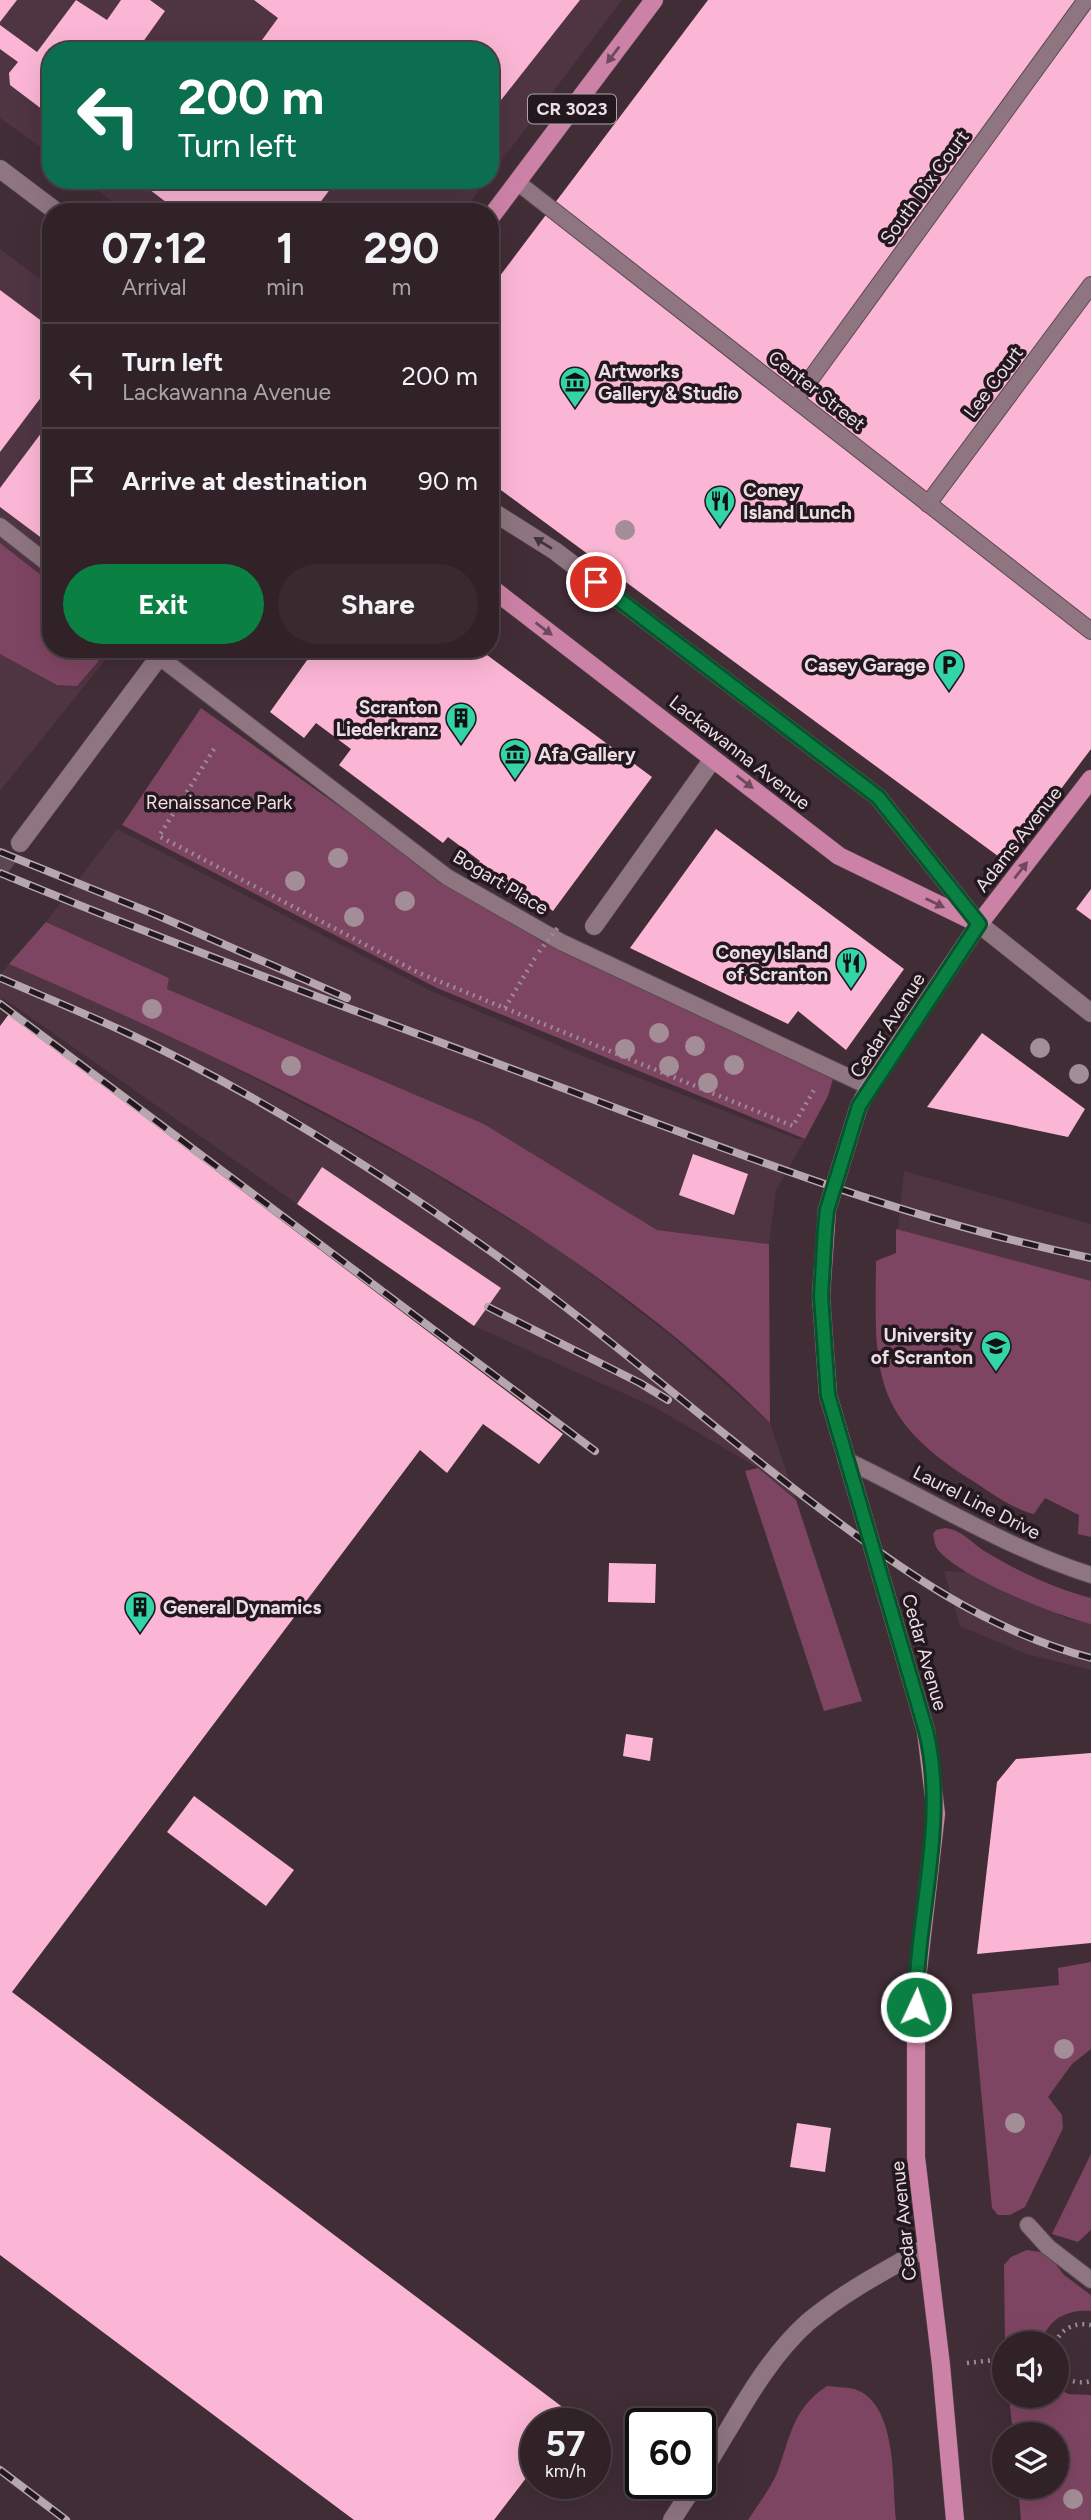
<!DOCTYPE html>
<style>
body{margin:0;font-family:Figtree,sans-serif;background:#392a30;color:#f1f3f6;height:100vh;display:flex;flex-direction:column;font-size:26px;white-space:nowrap}
*{box-sizing:border-box;margin:0}
p{font-size:23px;color:#a8a4a8}
.icon{flex:none;width:38px;height:38px;fill:none;stroke:currentColor;stroke-width:2;stroke-linecap:round;stroke-linejoin:round}
.map{position:relative;flex:1;overflow:hidden}
.details{position:absolute;left:42px;top:203px;width:457px;height:455px;display:flex;flex-direction:column;background:#312228;border-radius:28px;box-shadow:0 7px 28px #0002,0 0 0 2px #4c3f45}
.details>*{flex:none}
.hud{position:absolute;left:42px;top:42px;width:457px;height:147px;border-radius:28px;box-shadow:0 7px 28px #0002,0 0 0 2px #4c3f45;background:#0b6e4f;color:#fff;overflow:hidden}
.tools{position:absolute;left:992px;top:2331px;display:grid;gap:14px}
.tools a{display:grid;place-items:center;width:77px;height:77px;border-radius:50%;background:#312228;box-shadow:0 7px 28px #0002,0 0 0 2px #4c3f45;font-size:35px}
.speed{position:absolute;left:520px;top:2408px;display:flex;gap:14px;font-size:35px;font-weight:700;text-align:center}
.speed>*{display:grid;place-content:center;width:91px;height:91px;border-radius:50%;background:#312228;box-shadow:0 7px 28px #0002,0 0 0 2px #4c3f45;line-height:1}
.speed small{font-size:18px;font-weight:400}
.speed .limit{border:4px solid #111;border-radius:10px;background:#fff;color:#111}
.pin{position:absolute;display:grid;place-items:center;width:60px;height:60px;color:#fff;margin:-30px;border:4px solid #fff;border-radius:50%;box-shadow:0 2px 7px #0007}
.me{position:absolute;width:77px;margin:-38px;rotate:3deg;stroke-linejoin:round;filter:drop-shadow(0 0 5px #0008)}
.turn{display:flex;align-items:center;gap:24px;height:147px;padding:0 21px;font-size:32px}
.turn .icon{width:91px;height:91px;stroke-width:2.5}
.turn b{display:block;font-size:49px;line-height:60px}
.eta{display:flex;justify-content:space-evenly;align-items:center;height:119px;text-align:center}
.eta b{font-size:42px;font-weight:700;line-height:49px}
.primary-button{display:flex;gap:14px;margin-top:auto;padding:14px 21px}
.primary-button a{flex:1;height:80px;border-radius:42px;background:#0b8043;color:#fff;font-size:28px;font-weight:700;line-height:80px;text-align:center}
.primary-button a+a{background:#392a30;color:#f1f3f6}
ul{padding:0;list-style:none}
li{display:flex;align-items:center;gap:21px;height:105px;padding:0 21px;border-top:2px solid #4c3f45}
li div{flex:1}
li b{display:block;font-size:26px}
li em{font-style:normal}
.map>svg:first-child{display:block}
.built{fill:#4f3441}
.green{fill:#7e4562}
.building{fill:#fbb6d6}
.lines{fill:none;stroke-linecap:round;stroke-linejoin:round}
.tertiary-tunnel{stroke:#5b4850;stroke-width:18;stroke-dasharray:18 9;stroke-linecap:butt}
.service-casing{stroke:#5a4951;stroke-width:18}
.pedestrian-casing{stroke:#5a4951;stroke-width:19}
.tertiary-casing{stroke:#5a4951;stroke-width:19}
.secondary-casing{stroke:#5a4951;stroke-width:19}
.primary-casing{stroke:#5a4951;stroke-width:19}
.path{stroke:#9b8b92;stroke-width:4.5;stroke-dasharray:2 5;stroke-linecap:butt}
.service{stroke:#8e7580;stroke-width:16}
.pedestrian{stroke:#8e7580;stroke-width:18}
.tertiary{stroke:#8e7580;stroke-width:18}
.secondary{stroke:#8e7580;stroke-width:18}
.primary{stroke:#cc82a6;stroke-width:18}
.rail-casing{stroke:#b6a6ad;stroke-width:8}
.rail{stroke:#22181d;stroke-width:5;stroke-dasharray:16;stroke-linecap:butt}
.path-bridge{stroke:#9b8b92;stroke-width:4.5;stroke-dasharray:2 5;stroke-linecap:butt}
.tree{fill:#a38d97}
.oneway{fill:#6e485b}
.oneway2{fill:#42343b}
.route-casing{stroke:#07532c;stroke-width:18}
.route{stroke:#0b8043;stroke-width:12}
.labels{text-anchor:middle;stroke-width:7;stroke-linejoin:round;paint-order:stroke}
.shield{fill:#22181d;stroke:#afa3a8;stroke-width:2}
.shield-label{font-size:18px;font-weight:bold;fill:#ecdee4}
.street-label{font-size:19px;fill:#ecdee4;stroke:#22181d}
.poi-label{font-size:19px;font-weight:bold;fill:#ecdee4;stroke:#22181d;text-anchor:start}
.park-label{font-size:19px;fill:#f3dce6;stroke:#22181d}
</style>
<div class="map">
<svg width="1091" height="2520" viewBox="0 0 1091 2520">
<rect width="100%" height="100%" fill="#412d36"/>
<g class="built">
<path d="M0 0H622L490 176V51H51V155L0 118Z"/>
<path d="M84 180H487L463 212H126Z"/>
<path d="M0 249 51 287V649H114L0 791Z"/>
<path d="M117 829 427 989 585 1057 797 1139H805L776 1191 769 1244 657 1230 484 1124 167 989 169 978 46 922Z"/>
<path d="M9 964 167 1033 329 1117 416 1163 561 1251 669 1334 770 1423 796 1500 758 1468 656 1408 474 1326 501 1288 322 1167 297 1204 3 998 0 1001V975Z"/>
<path d="M904 1171 1091 1224V1520L896 1247Z"/>
<path d="M944 1571 967 1572 1066 1618 1091 1624V1670L1026 1654 960 1626Z"/>
</g>
<g class="green">
<path d="M0 543 51 583V649H109L77 686 57 685 0 654Z"/>
<path d="M201 708 353 816 542 942 833 1079 828 1096 805 1139 437 988 122 825Z"/>
<path d="M46 922 169 978 167 989 484 1124 657 1230 769 1244 770 1423C565 1217 272 1079 9 964Z"/>
<path d="M896 1229 1091 1281V1537L1078 1534 1079 1515 1045 1498 1034 1514C1010 1508 989 1491 968 1478 870 1415 875 1369 876 1261L896 1253Z"/>
<path d="M758 1468 796 1500 862 1701 824 1711 745 1471Z"/>
<path d="M945 1528C963 1530 971 1543 986 1552 1017 1571 1056 1589 1091 1598V1624C1053 1614 963 1579 938 1550 935 1546 934 1539 933 1534L936 1530Z"/>
<path d="M1091 1962V2049L1072 2064 1048 2097 1062 2115 1063 2128 1025 2207 1010 2215H998L992 2208 972 1994 1059 1985 1058 1968Z"/>
<path d="M1091 2154V2230L1078 2242 1052 2234Z"/>
<path d="M1027 2250 1047 2253 1064 2275 1091 2295V2311C1067 2309 1048 2319 1041 2343H1005L1004 2265 1011 2257Z"/>
<path d="M827 2386C836 2387 846 2387 854 2389 898 2403 892 2482 896 2520H748C758 2505 770 2489 777 2473 791 2436 792 2409 827 2386Z"/>
<path d="M1057 2387 1068 2394 1091 2395V2520H1021L1018 2487H1057V2434H1013L1009 2396H1057Z"/>
</g>
<g class="building">
<path d="M0 0H17L0 22Z"/>
<path d="M76 0 107 20 121 0H150L165 11 140 46 146 51H51V116L10 85 9 73 18 62 0 49V25L37 52Z"/>
<path d="M254 0H580L490 114V51H254L278 18Z"/>
<path d="M708 0H1091V749L1006 862 490 482V289Z"/>
<path d="M137 180H337L313 212H179Z"/>
<path d="M0 290 51 328V384L0 452Z"/>
<path d="M51 420V545L0 507V488Z"/>
<path d="M315 649H479L652 777 553 911 518 885 511 893 475 867 480 861 448 837 443 843 339 765 351 749 316 723 304 738 270 712Z"/>
<path d="M716 829 904 969 846 1050 798 1011 788 1024 630 948Z"/>
<path d="M1091 889V920L1076 909Z"/>
<path d="M9 1014 563 1434 539 1464 483 1424 447 1473 420 1450 12 1992 573 2415 567 2424H536V2465L494 2520H354L0 2255V1026Z"/>
<path d="M982 1033 1085 1109 1068 1137 927 1107Z"/>
<path d="M693 1154 748 1174 734 1215 679 1195Z"/>
<path d="M322 1167 501 1288 474 1326 297 1204Z"/>
<path d="M609 1563 656 1564 655 1603 608 1602Z"/>
<path d="M626 1734 653 1738 650 1761 623 1756Z"/>
<path d="M1091 1753V1943L977 1954 997 1782 1016 1759Z"/>
<path d="M194 1796 294 1870 266 1906 167 1832Z"/>
<path d="M797 2123 831 2128 825 2172 790 2167Z"/>
</g>
<g class="lines">
<path class="tertiary-tunnel" d="M0 868 20 843"/>
<g class="service-casing">
<g id="service">
<path d="M517 182 1091 631"/>
<path d="M796 399 1086 0"/>
<path d="M928 504 1091 285"/>
<path d="M0 526 51 566"/>
<path d="M149 649 447 877 561 942 870 1087"/>
<path d="M846 1460C928 1499 1004 1547 1091 1575"/>
<path d="M1028 2225 1048 2247 1091 2280"/>
</g>
</g>
<g class="pedestrian-casing">
<path id="pedestrian" d="M594 926 710 763"/>
</g>
<g class="tertiary-casing">
<g id="tertiary">
<path d="M20 843 165 649"/>
<path d="M700 2476C733 2425 762 2363 808 2322 844 2292 886 2270 927 2247"/>
<path d="M672 2520 696 2483"/>
</g>
</g>
<g class="secondary-casing">
<g id="secondary">
<path d="M0 169 57 212"/>
<path d="M490 510 555 551 878 797 979 924 1091 1013"/>
</g>
</g>
<g class="primary-casing">
<g id="primary">
<path d="M490 218 654 0"/>
<path d="M490 587 839 856 979 924"/>
<path d="M955 2520 941 2365 916 2157V1988L936 1814 926 1731 828 1395 821 1296 827 1210 859 1106 870 1087 979 924 1091 779"/>
</g>
</g>
<g class="path">
<path d="M214 749 159 836 419 973 793 1126 814 1090"/>
<path d="M505 1008 535 958"/>
<path d="M1055 2343C1062 2328 1075 2322 1091 2325"/>
<path d="M967 2363 1004 2359"/>
<path d="M1057 2368C1064 2380 1077 2385 1091 2381"/>
</g>
<use href="#service" class="service"/>
<use href="#pedestrian" class="pedestrian"/>
<use href="#tertiary" class="tertiary"/>
<use href="#secondary" class="secondary"/>
<use href="#primary" class="primary"/>
<g class="rail-casing">
<g id="rail">
<path d="M0 852 159 916 347 998"/>
<path d="M0 873C179 947 362 1013 544 1081 723 1148 903 1220 1091 1258"/>
<path d="M0 978C42 996 84 1013 125 1032 254 1092 377 1170 493 1253 602 1331 703 1420 810 1501 897 1567 984 1630 1091 1658"/>
<path d="M0 1004 595 1451"/>
<path d="M488 1307 640 1383 668 1400"/>
<path d="M0 2470 66 2520"/>
</g>
</g>
<use href="#rail" class="rail"/>
<path class="path-bridge" d="M539 952 559 926"/>
</g>
<g class="tree">
<circle cx="625" cy="530" r="10"/>
<circle cx="338" cy="858" r="10"/>
<circle cx="295" cy="881" r="10"/>
<circle cx="405" cy="901" r="10"/>
<circle cx="354" cy="917" r="10"/>
<circle cx="152" cy="1009" r="10"/>
<circle cx="659" cy="1033" r="10"/>
<circle cx="695" cy="1046" r="10"/>
<circle cx="1040" cy="1048" r="10"/>
<circle cx="625" cy="1049" r="10"/>
<circle cx="734" cy="1065" r="10"/>
<circle cx="291" cy="1066" r="10"/>
<circle cx="669" cy="1066" r="10"/>
<circle cx="1079" cy="1074" r="10"/>
<circle cx="708" cy="1083" r="10"/>
<circle cx="1064" cy="2049" r="10"/>
<circle cx="1015" cy="2123" r="10"/>
<circle cx="1073" cy="2499" r="10"/>
</g>
<defs><path id="oneway-solid" d="M-6-.8H1V-3.2L6.5 0L1 3.2V.8H-6Z" transform="scale(1.75)"/></defs>
<g class="oneway">
<use href="#oneway-solid" transform="translate(613 55) rotate(127)"/>
<use href="#oneway-solid" transform="translate(544 629) rotate(37)"/>
<use href="#oneway-solid" transform="translate(745 782) rotate(38)"/>
<use href="#oneway-solid" transform="translate(1021 870) rotate(-52)"/>
<use href="#oneway-solid" transform="translate(935 903) rotate(26)"/>
</g>
<use class="oneway2" href="#oneway-solid" transform="translate(543 543) rotate(-148)"/>
<g class="lines">
<g class="route-casing">
<path id="route" d="M596 582 878 797 979 924 859 1106 827 1210 825 1229 821 1296 828 1395 926 1731C948 1824 916 1914 916 2007"/>
</g>
<use href="#route" class="route"/>
</g>
<defs>
<g id="museum-pin" transform="scale(1.575)"><path d="M0 17L-7.5 6A9.5 9.5 0 1 1 7.5 6Z" fill="#33d4a8" stroke="#22181d"/><path d="M0-6L6-3V-2H-6V-3ZM-5-1h2V3h-2ZM-1-1h2V3h-2ZM3-1h2V3H3ZM-6 4H6V6H-6Z" fill="#111"/></g>
<g id="restaurant-pin" transform="scale(1.575)"><path d="M0 17L-7.5 6A9.5 9.5 0 1 1 7.5 6Z" fill="#33d4a8" stroke="#22181d"/><path d="M-5-6h1v4h1v-4h1v4h1v-4h1v5L-1.5 .5V6h-2V.5L-5-1ZM5-6V6H3V1.5H1.5Q1.5-4 5-6Z" fill="#111"/></g>
<g id="parking-pin" transform="scale(1.575)"><path d="M0 17L-7.5 6A9.5 9.5 0 1 1 7.5 6Z" fill="#33d4a8" stroke="#22181d"/><path d="M-3.5-5.5H1a3.5 3.5 0 0 1 0 7H-1V5.5H-3.5ZM-1-3.4V-.6H.8a1.4 1.4 0 0 0 0-2.8Z" fill="#111"/></g>
<g id="building-pin" transform="scale(1.575)"><path d="M0 17L-7.5 6A9.5 9.5 0 1 1 7.5 6Z" fill="#33d4a8" stroke="#22181d"/><path d="M-4-6H4V6H1V3H-1V6H-4ZM-2.5-4.3h1.7v1.8h-1.7ZM.8-4.3h1.7v1.8H.8ZM-2.5-1h1.7V.8h-1.7ZM.8-1h1.7V.8H.8Z" fill="#111"/></g>
<g id="university-pin" transform="scale(1.575)"><path d="M0 17L-7.5 6A9.5 9.5 0 1 1 7.5 6Z" fill="#33d4a8" stroke="#22181d"/><path d="M0-5L7-2L0 1L-7-2ZM-4 1L0 2.5L4 1V4Q0 6-4 4Z" fill="#111"/></g>
</defs>
<g fill-rule="evenodd">
<use href="#museum-pin" x="575" y="382"/>
<use href="#restaurant-pin" x="720" y="501"/>
<use href="#parking-pin" x="949" y="665"/>
<use href="#building-pin" x="461" y="718"/>
<use href="#museum-pin" x="515" y="754"/>
<use href="#restaurant-pin" x="851" y="963"/>
<use href="#university-pin" x="996" y="1346"/>
<use href="#building-pin" x="140" y="1607"/>
</g>
<g class="labels">
<rect class="shield" x="528" y="94.5" width="88" height="29" rx="5"/>
<g class="shield-label">
<text x="572" y="115">CR 3023</text>
</g>
<g class="street-label">
<text transform="translate(924 187) rotate(-54)" y="7">South Dix Court</text>
<text transform="translate(993 382) rotate(-53)" y="7">Lee Court</text>
<text transform="translate(817 390) rotate(38)" y="7">Center Street</text>
<text transform="translate(740 752) rotate(38)" y="7">Lackawanna Avenue</text>
<text transform="translate(1018 839) rotate(-52)" y="7">Adams Avenue</text>
<text transform="translate(501 882) rotate(31)" y="7">Bogart Place</text>
<text transform="translate(887 1025) rotate(-57)" y="7">Cedar Avenue</text>
<text transform="translate(977 1502) rotate(27)" y="7">Laurel Line Drive</text>
<text transform="translate(925 1652) rotate(74)" y="7">Cedar Avenue</text>
<text transform="translate(903 2221) rotate(-96)" y="7">Cedar Avenue</text>
</g>
<g class="poi-label">
<text x="598" y="378">Artworks<tspan x="598" dy="22">Gallery &amp; Studio</tspan></text>
<text x="743" y="497">Coney<tspan x="743" dy="22">Island Lunch</tspan></text>
<text x="926" y="672" text-anchor="end">Casey Garage</text>
<text x="438" y="714" text-anchor="end">Scranton<tspan x="438" dy="22">Liederkranz</tspan></text>
<text x="538" y="761">Afa Gallery</text>
<text x="828" y="959" text-anchor="end">Coney Island<tspan x="828" dy="22">of Scranton</tspan></text>
<text x="973" y="1342" text-anchor="end">University<tspan x="973" dy="22">of Scranton</tspan></text>
<text x="163" y="1614">General Dynamics</text>
</g>
<g class="park-label">
<text x="219" y="809">Renaissance Park</text>
</g>
</g>
</svg>
<div class="tools">
<a><svg class="icon" aria-label="sound" viewBox="0 0 24 24"><path d="M4 9h4l5-4v14l-5-4H4zM17 9q2 3 0 6"/></svg></a>
<a><svg class="icon" aria-label="layers" viewBox="0 0 24 24"><path d="M12 4l9 5-9 5-9-5zM3 14l9 5 9-5"/></svg></a>
</div>
<div class="speed"><div>57<small>km/h</small></div><div class="limit">60</div></div>
<div class="pin" style="left:596px;top:582px;background:#d93025"><svg class="icon" aria-label="arrive" viewBox="0 0 24 24"><path d="M6 21V4h12l-3 4 3 4H6"/></svg></div>
<svg class="me" style="left:916px;top:2007px" viewBox="-20 -20 40 40"><circle r="17" fill="#0b8043" stroke="#fff" stroke-width="3"/><path d="M0-11L8 9 0 5-8 9z" fill="#fff"/></svg>
<div class="hud">
<div class="turn"><svg class="icon" aria-label="left" viewBox="0 0 24 24"><path d="M17 20v-9H6M10 6l-5 5 5 5"/></svg><div><b>200 m</b>Turn left</div></div>
</div>
<section class="details">
<div class="eta">
<div><b>07:12</b><p>Arrival</p></div>
<div><b>1</b><p>min</p></div>
<div><b>290</b><p>m</p></div>
</div>
<ul>
<li><svg class="icon" aria-label="left" viewBox="0 0 24 24"><path d="M17 20v-9H6M10 6l-5 5 5 5"/></svg><div><b>Turn left</b><p>Lackawanna Avenue</p></div><em>200 m</em></li>
<li><svg class="icon" aria-label="arrive" viewBox="0 0 24 24"><path d="M6 21V4h12l-3 4 3 4H6"/></svg><div><b>Arrive at destination</b></div><em>90 m</em></li>
</ul>
<div class="primary-button"><a>Exit</a><a>Share</a></div>
</section>
</div>
